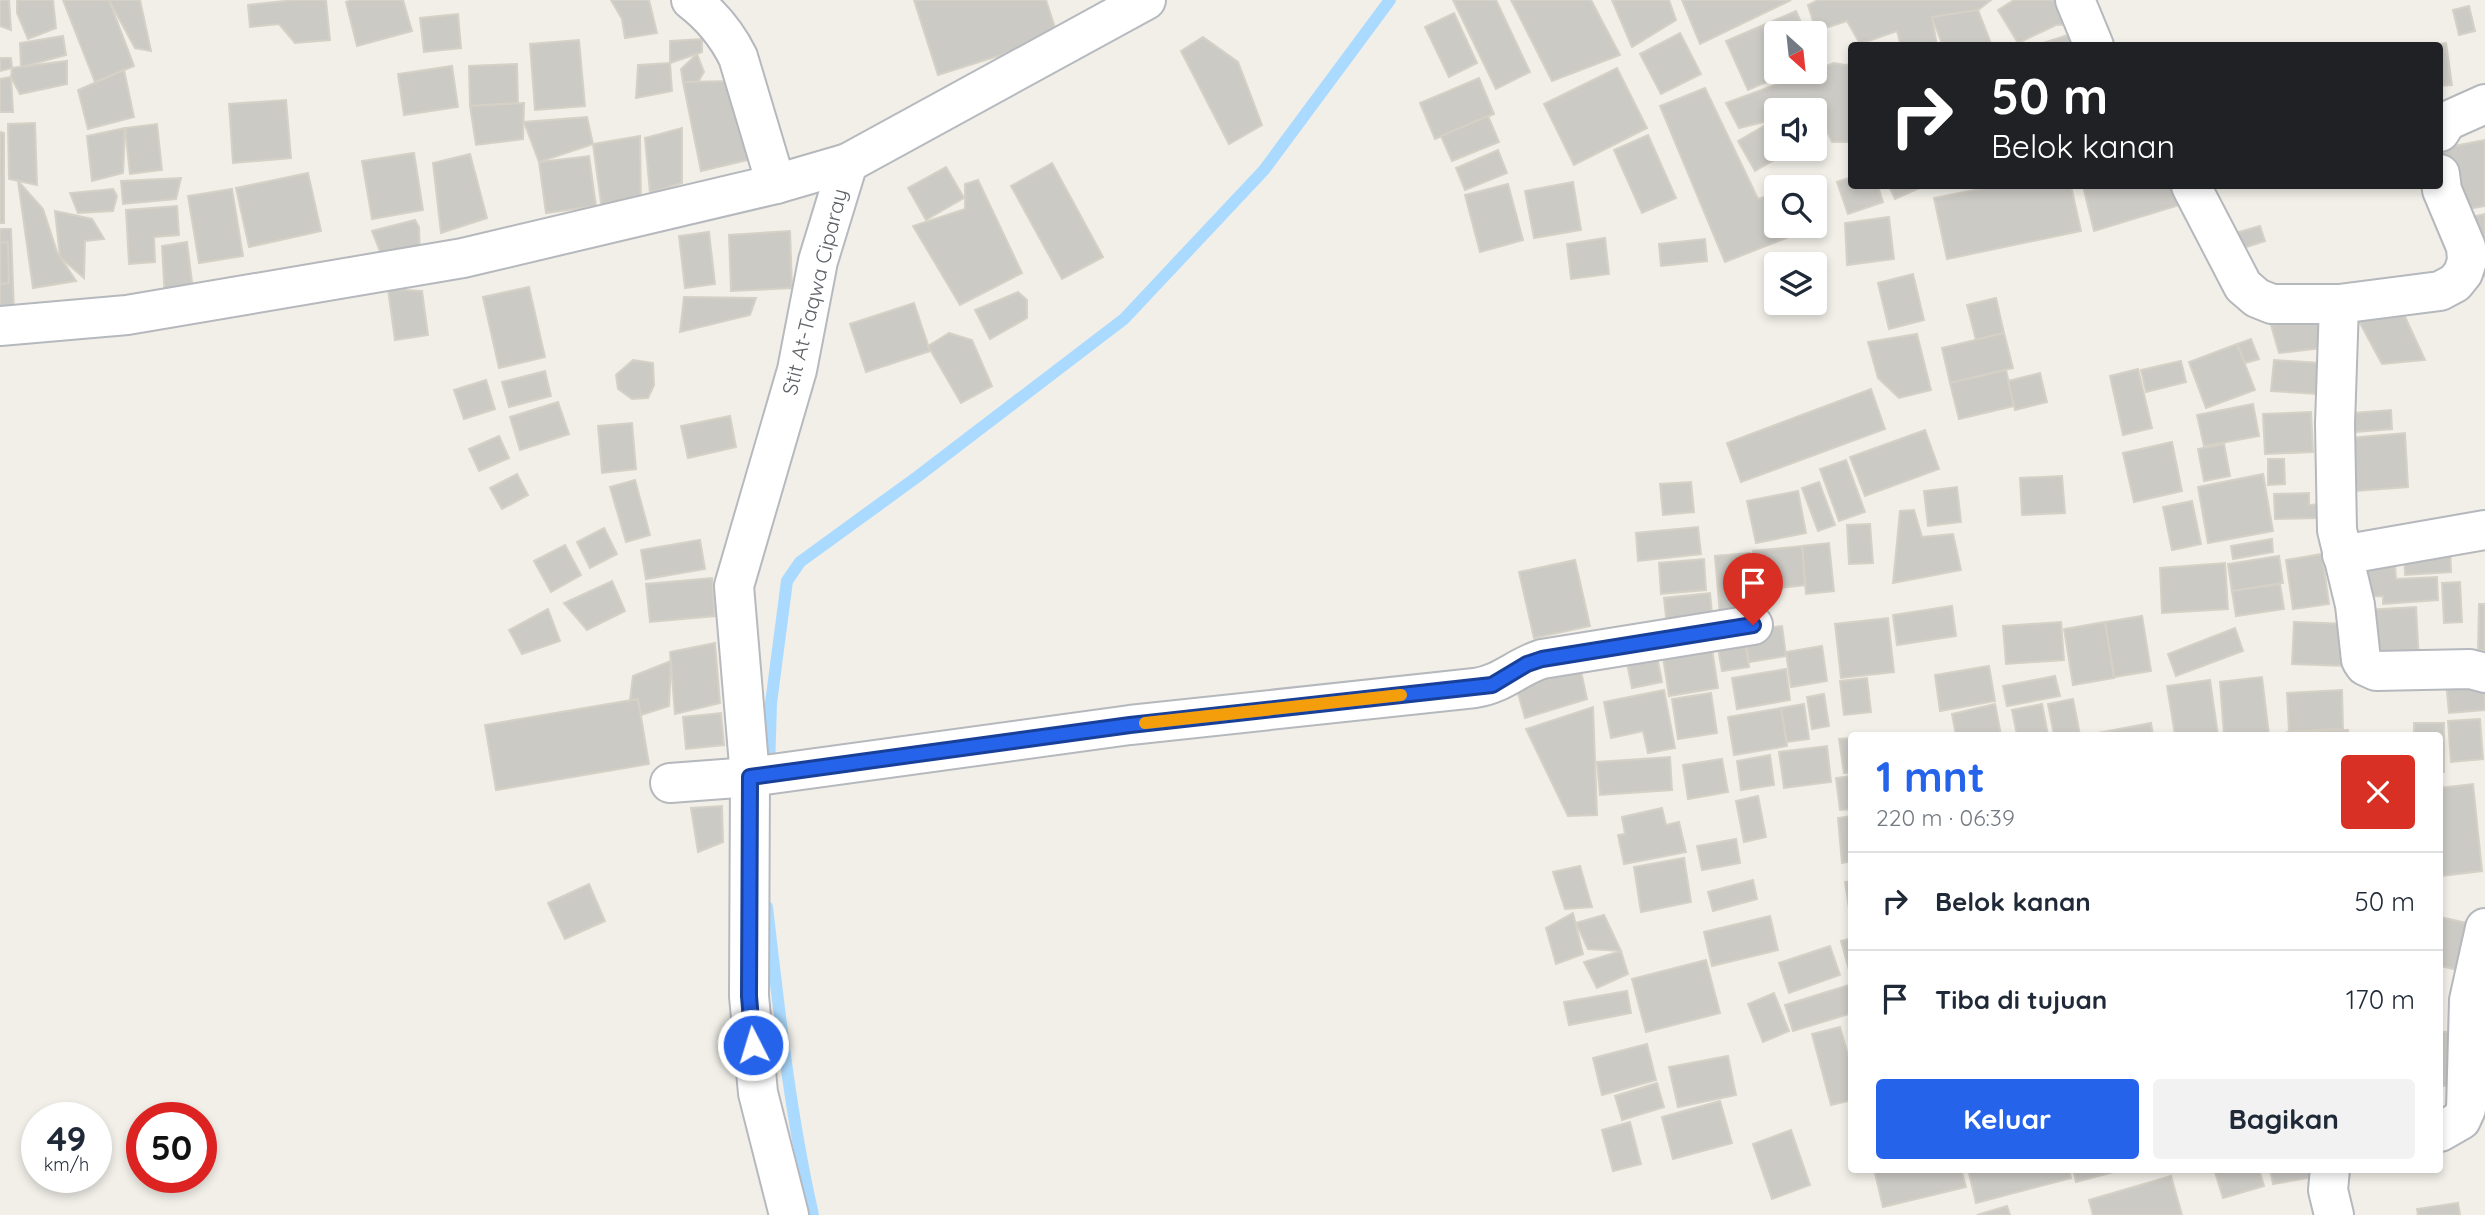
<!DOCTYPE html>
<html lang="id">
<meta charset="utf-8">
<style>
body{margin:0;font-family:Quicksand,sans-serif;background:#f2f2f3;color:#1f2937;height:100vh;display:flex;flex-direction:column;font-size:26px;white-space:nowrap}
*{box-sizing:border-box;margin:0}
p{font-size:23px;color:#747a83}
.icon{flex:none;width:38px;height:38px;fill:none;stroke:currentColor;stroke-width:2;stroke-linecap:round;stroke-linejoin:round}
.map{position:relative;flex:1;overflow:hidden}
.details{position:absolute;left:1848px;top:732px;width:595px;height:441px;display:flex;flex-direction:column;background:#fff;border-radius:7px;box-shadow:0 4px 10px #0003}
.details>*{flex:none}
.guide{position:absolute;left:1848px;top:42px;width:595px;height:147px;border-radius:7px;box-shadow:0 4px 10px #0003;background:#202124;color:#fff;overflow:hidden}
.needle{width:46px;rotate:153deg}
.fabs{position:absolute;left:1764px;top:21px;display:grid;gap:14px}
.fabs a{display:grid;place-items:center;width:63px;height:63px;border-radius:7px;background:#fff;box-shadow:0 4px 10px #0003;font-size:35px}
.speed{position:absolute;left:21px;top:1102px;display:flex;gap:14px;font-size:35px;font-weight:700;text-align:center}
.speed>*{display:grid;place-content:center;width:91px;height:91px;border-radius:50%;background:#fff;box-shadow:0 4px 10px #0003;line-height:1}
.speed small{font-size:18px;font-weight:400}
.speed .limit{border:10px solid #d22;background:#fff;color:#111}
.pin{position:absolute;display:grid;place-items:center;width:60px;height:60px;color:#fff;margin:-72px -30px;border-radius:50% 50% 50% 0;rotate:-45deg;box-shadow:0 0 7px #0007}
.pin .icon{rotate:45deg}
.me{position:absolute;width:77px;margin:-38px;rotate:355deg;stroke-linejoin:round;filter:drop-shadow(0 0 5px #0008)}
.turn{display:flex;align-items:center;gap:24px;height:147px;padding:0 28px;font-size:32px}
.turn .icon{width:91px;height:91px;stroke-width:2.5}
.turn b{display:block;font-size:49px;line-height:60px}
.round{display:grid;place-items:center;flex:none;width:74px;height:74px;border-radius:7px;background:#f2f2f3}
.overview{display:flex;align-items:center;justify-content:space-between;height:119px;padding:0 28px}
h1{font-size:42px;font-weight:700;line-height:52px;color:#2563eb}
.cta{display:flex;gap:14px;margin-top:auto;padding:14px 28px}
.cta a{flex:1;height:80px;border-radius:7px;background:#2563eb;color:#fff;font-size:28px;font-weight:700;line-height:80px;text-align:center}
.cta a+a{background:#f2f2f3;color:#1f2937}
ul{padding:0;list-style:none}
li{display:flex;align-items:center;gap:21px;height:98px;padding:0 28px;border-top:2px solid #e0e1e3}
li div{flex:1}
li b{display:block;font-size:26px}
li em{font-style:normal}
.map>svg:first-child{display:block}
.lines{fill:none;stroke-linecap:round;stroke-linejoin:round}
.stream{stroke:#aadaff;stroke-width:12}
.building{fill:#cccac5;stroke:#d6d1c6;stroke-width:2}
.street-casing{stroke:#b5b8bc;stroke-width:42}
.secondary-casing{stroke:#b6babf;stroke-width:42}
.street{stroke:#fff;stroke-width:38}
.secondary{stroke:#fff;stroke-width:38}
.route-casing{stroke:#184099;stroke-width:18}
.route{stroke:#2563eb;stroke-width:12}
.slow{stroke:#f59e0b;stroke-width:12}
.labels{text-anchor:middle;stroke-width:5;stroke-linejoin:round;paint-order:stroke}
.street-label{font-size:21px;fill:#5f6368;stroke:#fff}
</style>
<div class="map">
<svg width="2485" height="1215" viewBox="0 0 2485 1215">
<rect width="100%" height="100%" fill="#f1efe8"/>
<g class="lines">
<g class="stream">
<path d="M769 770 771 703 787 581 800 562 917 477 1124 319 1264 170 1390 0"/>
<path d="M767 907C779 1010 790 1114 813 1215"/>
</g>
</g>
<g class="building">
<path d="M0 0H9L11 30 0 26Z"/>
<path d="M17 0H53L56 28 28 39 17 13Z"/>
<path d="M63 0H109L134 66 95 82Z"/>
<path d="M109 0H140L151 51 135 48Z"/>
<path d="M294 0H326L330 40 295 43 279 24 250 27 248 5Z"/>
<path d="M352 0H403L412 31 357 46 346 2Z"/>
<path d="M611 0H649L657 33 625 38 622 19Z"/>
<path d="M914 0H1046L1058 37 938 75Z"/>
<path d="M1453 0H1496L1530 72 1496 89Z"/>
<path d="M1511 0H1591L1620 55 1552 81Z"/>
<path d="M1612 0H1669L1676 20 1632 47Z"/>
<path d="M1682 0H1791L1700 44Z"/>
<path d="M1818 0H1991L1978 10 1932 17 1937 46H1901L1897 31 1860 44 1847 21 1816 31 1808 5Z"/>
<path d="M2014 0H2066L2076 24 2056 25 2018 43 1998 10Z"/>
<path d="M2469 6 2475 31 2459 35 2453 10Z"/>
<path d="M1978 10 1992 46H1943L1932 17Z"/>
<path d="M1796 11 1806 33H1776V72H1790L1748 90 1726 41Z"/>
<path d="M1454 13 1477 63 1449 77 1425 27Z"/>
<path d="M458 14 461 48 424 52 420 18Z"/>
<path d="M1680 33 1701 74 1661 94 1640 54Z"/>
<path d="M2074 33 2078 46H2034Z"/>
<path d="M63 36 66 55 21 67 20 43Z"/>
<path d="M1203 37 1238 62 1262 125 1229 144 1181 51Z"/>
<path d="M702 39V52L670 63V41Z"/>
<path d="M579 40 585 106 535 110 530 44Z"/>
<path d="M2446 43 2452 85 2440 86V46H2429Z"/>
<path d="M697 54 704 72 698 82H683L681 69Z"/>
<path d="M0 58H11L12 68 0 71Z"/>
<path d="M67 61V84L20 94 11 77 12 68Z"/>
<path d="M670 63 672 91 636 98 638 65Z"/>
<path d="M1834 63 1845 65 1852 64V142H1832L1819 113H1815V110H1776V119L1739 128 1726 103Z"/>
<path d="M517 64 518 103 470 106 469 66Z"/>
<path d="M452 66 458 107 404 115 398 74Z"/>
<path d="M1617 68 1647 128 1574 165 1544 104Z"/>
<path d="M124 70 134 117 88 129 78 90Z"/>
<path d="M11 77 13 112H0V79Z"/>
<path d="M1479 78 1494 114 1435 139 1420 103Z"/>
<path d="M735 81 752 159 701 171 683 82Z"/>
<path d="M1705 88 1758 199 1776 193V226H1793L1794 235 1725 262 1660 106Z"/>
<path d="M286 100 291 158 233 163 229 104Z"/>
<path d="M524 103 523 139 476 145 470 106Z"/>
<path d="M1488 116 1499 142 1452 161 1441 136Z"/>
<path d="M587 117 593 144 539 162 524 122Z"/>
<path d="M1776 119V149H1793L1755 171 1738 141Z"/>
<path d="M35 123 37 185 9 179 8 124Z"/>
<path d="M157 124 162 170 130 174 125 128Z"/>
<path d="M125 128 123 173 92 181 87 136Z"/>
<path d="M682 128V183L650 193 645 138Z"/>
<path d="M0 132 4 133V223H0Z"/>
<path d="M1648 135 1676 198 1642 213 1614 150Z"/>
<path d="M640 136 641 207 603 217 593 144Z"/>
<path d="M2485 140V206L2455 211 2443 148Z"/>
<path d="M1498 150 1507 173 1465 190 1456 168Z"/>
<path d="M414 153 423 210 372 219 362 161Z"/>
<path d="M470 154 487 218 441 233 433 163Z"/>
<path d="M589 156 596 206 546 213 539 162Z"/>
<path d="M1052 163 1103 257 1062 279 1011 186Z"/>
<path d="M946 167 964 198 926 220 908 188Z"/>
<path d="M308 173 321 231 249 247 236 188Z"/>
<path d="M1852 177V186H1878L1883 202 1848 214 1837 182Z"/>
<path d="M181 178 176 199 123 204 121 181Z"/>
<path d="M978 180 1022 273 960 305 913 226 965 209V184Z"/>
<path d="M18 181 43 209 57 252 76 281 33 288Z"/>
<path d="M1573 182 1581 230 1534 238 1525 191Z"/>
<path d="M1508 184 1523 240 1480 252 1465 195Z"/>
<path d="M1889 186H1924L1895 199Z"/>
<path d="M1995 186H2071L2081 231 1947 259 1934 198Z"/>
<path d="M2083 186H2173L2183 204 2094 231Z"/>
<path d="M113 189 117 196 113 211 78 213 70 193Z"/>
<path d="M232 189 243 256 199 263 188 196Z"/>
<path d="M177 206 179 235 154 237 155 262 129 264 126 210Z"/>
<path d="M55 211 92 219 104 239 85 241 84 278 60 257Z"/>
<path d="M2485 214V276L2477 277 2467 218Z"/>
<path d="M1889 217 1894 259 1847 265 1845 223Z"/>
<path d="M415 220 419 227 420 255 385 264 372 231Z"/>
<path d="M2260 226 2265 241 2237 250 2232 234Z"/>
<path d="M0 229H11L14 312H0Z"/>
<path d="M790 231 792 288 731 291 729 235Z"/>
<path d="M709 232 715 284 685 288 679 236Z"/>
<path d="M1605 238 1609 274 1571 279 1567 244Z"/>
<path d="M1705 239 1707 261 1661 266 1659 244Z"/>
<path d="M8 242 9 283 0 284V243Z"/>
<path d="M187 242 194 298 165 300 162 246Z"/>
<path d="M1913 274 1924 320 1889 329 1878 283Z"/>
<path d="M529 287 545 357 499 368 483 297Z"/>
<path d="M388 289 422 291 428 335 395 340Z"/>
<path d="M1018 292 1027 300V318L990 339 975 310Z"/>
<path d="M684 297 756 298 750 315 680 332Z"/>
<path d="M1996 298 2004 333 1976 340 1967 305Z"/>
<path d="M914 303 930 351 866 372 850 324Z"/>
<path d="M2400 306 2425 360 2382 364 2353 310Z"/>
<path d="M2327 317 2322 348 2279 353 2271 325Z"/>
<path d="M949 333 972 340 992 386 961 403 928 346Z"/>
<path d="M2004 333 2013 368 1950 383 1942 348Z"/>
<path d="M1917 334 1931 390 1899 398 1878 378 1868 342Z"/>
<path d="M2251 339 2259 359 2245 363 2237 344Z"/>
<path d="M2237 344 2255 390 2206 408 2189 362Z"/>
<path d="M633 360 653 363 654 385 648 398 632 399 618 389 616 375Z"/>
<path d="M2274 360 2320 363 2317 394 2271 391Z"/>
<path d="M2181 361 2186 382 2146 392 2141 370Z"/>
<path d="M2138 369 2152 428 2123 435 2110 376Z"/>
<path d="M2006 370 2014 406 1959 419 1950 383Z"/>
<path d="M545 371 551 396 509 407 502 382Z"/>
<path d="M2040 373 2047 402 2015 410 2008 381Z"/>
<path d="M486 380 495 409 464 419 454 390Z"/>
<path d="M1871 389 1885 429 1741 482 1727 443Z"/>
<path d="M558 402 569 434 520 450 510 417Z"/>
<path d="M2253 404 2259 436 2204 446 2197 415Z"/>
<path d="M2391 410 2392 429 2343 433 2341 414Z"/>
<path d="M2311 412 2313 452 2265 454 2263 414Z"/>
<path d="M730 416 736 447 688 458 681 426Z"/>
<path d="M632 423 636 469 602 473 598 426Z"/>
<path d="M1925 430 1939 469 1865 496 1850 457Z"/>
<path d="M2405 433 2408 487 2342 492 2339 439Z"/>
<path d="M499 436 509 458 479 471 469 449Z"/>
<path d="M2172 442 2182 491 2134 502 2123 453Z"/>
<path d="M2224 444 2230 476 2204 481 2198 449Z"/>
<path d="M2268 459H2284L2285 484 2268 485Z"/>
<path d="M1846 460 1865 512 1839 521 1820 469Z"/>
<path d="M517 474 528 495 502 509 490 488Z"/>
<path d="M2263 474 2273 531 2208 543 2198 487Z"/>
<path d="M2062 476 2065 513 2022 515 2020 478Z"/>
<path d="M635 480 650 535 626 542 610 487Z"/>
<path d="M1691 482 1694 512 1663 515 1660 484Z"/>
<path d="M1819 482 1835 525 1818 531 1802 488Z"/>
<path d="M1957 487 1961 522 1928 526 1924 491Z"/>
<path d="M1798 491 1806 533 1756 543 1747 501Z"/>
<path d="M2309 493V505L2320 504 2321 518 2275 519 2274 494Z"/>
<path d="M2192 501 2201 544 2172 550 2163 507Z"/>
<path d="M1914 510 1922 537 1953 534 1961 570 1893 583 1900 511Z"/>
<path d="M1870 524 1873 563 1849 564 1847 525Z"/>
<path d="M1698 527 1701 554 1638 561 1636 533Z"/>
<path d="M604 528 617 554 590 568 577 542Z"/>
<path d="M2272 539 2273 552 2233 559 2231 546Z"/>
<path d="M700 540 705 569 646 579 641 550Z"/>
<path d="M1829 543 1834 591 1806 594 1802 546Z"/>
<path d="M565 545 581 575 551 592 534 561Z"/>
<path d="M2450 545 2451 572 2405 575 2404 548Z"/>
<path d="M1802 546 1805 585 1756 591 1753 551Z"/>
<path d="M2394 552 2396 579 2437 577 2438 600 2383 604V596L2357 597 2355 554Z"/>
<path d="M1750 553 1756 612 1720 616 1715 556Z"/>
<path d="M2322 554 2329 604 2293 609 2286 560Z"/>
<path d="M2279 556 2283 583 2232 591 2228 564Z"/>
<path d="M1704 559 1706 590 1661 594 1659 563Z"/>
<path d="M1575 560 1590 626 1534 638 1519 572Z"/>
<path d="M2225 563 2228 609 2162 613 2160 568Z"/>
<path d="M712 578 715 616 650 622 646 584Z"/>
<path d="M612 581 625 611 587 630 564 603Z"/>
<path d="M2460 582 2462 622 2444 623 2442 583Z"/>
<path d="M2280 584 2284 609 2236 616 2232 591Z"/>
<path d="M1710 593 1713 623 1667 627 1664 598Z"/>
<path d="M2479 604H2485V650H2478Z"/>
<path d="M1952 606 1956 636 1897 645 1893 615Z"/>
<path d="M2416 607 2419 661 2368 665 2365 610Z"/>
<path d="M548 609 560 641 522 654 509 630Z"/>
<path d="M2142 616 2151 671 2114 677 2105 622Z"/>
<path d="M1888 618 1894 672 1841 678 1835 624Z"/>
<path d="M2061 622 2064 660 2006 664 2003 626Z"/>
<path d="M2105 622 2114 678 2073 685 2064 629Z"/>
<path d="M2294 622 2349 624 2347 666 2292 664Z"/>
<path d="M1782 626 1786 656 1749 662 1744 631Z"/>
<path d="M2235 628 2243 651 2176 676 2168 654Z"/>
<path d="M1744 631 1749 667 1722 671 1716 636Z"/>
<path d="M715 643 720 703 675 714 670 652Z"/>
<path d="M1711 643 1718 688 1669 696 1662 650Z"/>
<path d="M1822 646 1827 681 1791 687 1786 652Z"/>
<path d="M1656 652 1662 682 1632 688 1626 658Z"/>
<path d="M671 661 669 706 641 715 630 700 633 676Z"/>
<path d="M1579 662 1587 699 1525 718 1515 683Z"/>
<path d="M1989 666 1995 701 1940 711 1935 675Z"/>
<path d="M1786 669 1790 700 1737 709 1732 678Z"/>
<path d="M2055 676 2060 696 2007 706 2003 686Z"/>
<path d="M2262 677 2269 735H2224L2220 682Z"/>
<path d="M1867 678 1871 712 1844 715 1840 681Z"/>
<path d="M2485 678V710L2449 713 2446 681Z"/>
<path d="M2210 680 2218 735H2175L2167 686Z"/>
<path d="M1664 690 1675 748 1648 753 1643 731 1611 738 1604 702Z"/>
<path d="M2342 690 2343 729 2289 731 2287 693Z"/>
<path d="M1711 693 1717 733 1678 739 1672 699Z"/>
<path d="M1824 694 1829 726 1812 729 1807 697Z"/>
<path d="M638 699 649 764 496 790 485 725Z"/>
<path d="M2073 699 2080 735H2054L2048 704Z"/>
<path d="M1804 704 1809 739 1787 742 1781 708Z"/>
<path d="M1995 704 2001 735H1956L1952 714Z"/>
<path d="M2042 704 2048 735H2017L2012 710Z"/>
<path d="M1593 707 1597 815 1568 816 1526 729Z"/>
<path d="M1781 708 1787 746 1734 755 1728 717Z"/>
<path d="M721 713 724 745 686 749 683 717Z"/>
<path d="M2480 719 2483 759 2451 762 2448 721Z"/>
<path d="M2151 723 2153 735H2099L2098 733Z"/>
<path d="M2414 723H2444V772H2440V735H2414Z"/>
<path d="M2348 730V735H2287V732Z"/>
<path d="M1852 738V773H1844L1839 739Z"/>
<path d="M1827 746 1831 782 1784 788 1779 752Z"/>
<path d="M1770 755 1774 785 1741 790 1737 761Z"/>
<path d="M1670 757 1672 790 1600 795 1597 762Z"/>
<path d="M1722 759 1728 792 1688 799 1683 765Z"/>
<path d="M1852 776V809L1840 810 1836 778Z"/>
<path d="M2473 784 2482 871 2440 876V788Z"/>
<path d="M1758 796 1766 837 1744 842 1736 801Z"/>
<path d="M722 806 723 842 698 852 691 808Z"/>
<path d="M1662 808 1666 825 1679 822 1686 852 1624 864 1618 835 1625 834 1622 817Z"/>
<path d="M1852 816V861L1842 863 1838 818Z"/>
<path d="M1736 839 1740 863 1702 870 1697 846Z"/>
<path d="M1684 858 1691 902 1641 912 1634 867Z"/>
<path d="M1580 866 1592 907 1565 909 1553 872Z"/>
<path d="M1753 880 1757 899 1713 911 1708 892Z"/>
<path d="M1852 881V920L1851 921 1845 882Z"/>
<path d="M589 884 605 921 565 939 548 903Z"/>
<path d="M1573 913 1583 954 1556 964 1546 928Z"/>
<path d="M1604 915 1621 951 1588 949 1576 923Z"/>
<path d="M1770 916 1778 950 1712 966 1704 932Z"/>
<path d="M2440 917 2476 925 2466 972 2440 966Z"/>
<path d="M1852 938V981L1841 941Z"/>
<path d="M1830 946 1840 975 1789 993 1779 963Z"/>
<path d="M1621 951 1628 974 1597 988 1584 962Z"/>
<path d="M1706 960 1720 1013 1646 1032 1632 979Z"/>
<path d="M1849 985 1852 995V1013L1793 1031 1785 1005Z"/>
<path d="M1627 991 1631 1013 1569 1025 1564 1002Z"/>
<path d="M1774 993 1789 1031 1763 1042 1748 1004Z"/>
<path d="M1840 1027 1852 1069V1100L1831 1105 1812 1034Z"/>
<path d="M2440 1032H2449L2453 1086H2440Z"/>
<path d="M1647 1044 1656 1080 1602 1095 1593 1058Z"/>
<path d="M1728 1056 1736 1095 1678 1107 1669 1067Z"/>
<path d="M1657 1083 1664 1107 1622 1120 1615 1096Z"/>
<path d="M1720 1101 1732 1143 1673 1159 1662 1117Z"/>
<path d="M1630 1122 1641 1164 1613 1171 1602 1130Z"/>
<path d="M1791 1130 1810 1185 1772 1199 1753 1144Z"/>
<path d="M1874 1169H1961L1966 1187 1883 1207Z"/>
<path d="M1968 1169H2069L2071 1178 1976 1203Z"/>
<path d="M2073 1169H2125L2076 1182Z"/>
<path d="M2214 1169H2259L2264 1186 2223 1198Z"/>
<path d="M2270 1169H2324L2325 1175 2273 1184Z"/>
<path d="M2171 1176 2182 1215H2093L2089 1200Z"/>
<path d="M2458 1203 2460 1215H2418L2417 1209Z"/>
<path d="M2007 1206 2010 1215H1977Z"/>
</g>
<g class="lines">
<g class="street-casing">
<g id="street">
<path d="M691 0C712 16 726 33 738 57L776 184"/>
<path d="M2075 0 2094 46"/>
<path d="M2440 132 2447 121 2485 104"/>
<path d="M2191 186 2243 286 2257 298 2272 304H2339L2440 291 2455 283 2463 273 2467 261 2466 247 2442 190 2440 174"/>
<path d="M2339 304 2335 424 2337 530 2355 605 2361 660 2365 666 2376 671 2470 669 2485 673"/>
<path d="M0 326 127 315 463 258 776 184 848 163"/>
<path d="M2342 555 2485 530"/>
<path d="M670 783 750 777 1130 725 1475 688C1502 684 1517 667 1542 659L1753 625"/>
<path d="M2440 1132 2461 1120 2466 1109 2469 1000 2485 928"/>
<path d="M2330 1169 2328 1190 2334 1215"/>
</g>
</g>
<g class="secondary-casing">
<path id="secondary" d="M789 1215 758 1093 749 996 750 777 734 586 797 370 818 261 848 163 1146 0"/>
</g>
<use href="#street" class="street"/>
<use href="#secondary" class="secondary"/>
</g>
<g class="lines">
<g class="route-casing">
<path id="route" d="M753 1045 749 996 750 777 1130 725 1492 685 1527 664 1542 659 1753 625"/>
</g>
<use href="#route" class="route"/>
<path class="slow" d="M1145 723 1401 695"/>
</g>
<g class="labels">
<g class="street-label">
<text transform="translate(815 292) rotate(-76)" y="7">Stit At-Taqwa Ciparay</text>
</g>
</g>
</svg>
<div class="fabs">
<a><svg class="needle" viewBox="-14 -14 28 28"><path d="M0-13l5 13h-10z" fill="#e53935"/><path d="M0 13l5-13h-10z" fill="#747a83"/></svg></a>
<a><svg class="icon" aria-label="sound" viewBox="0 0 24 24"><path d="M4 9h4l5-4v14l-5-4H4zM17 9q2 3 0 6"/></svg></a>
<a><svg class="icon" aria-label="search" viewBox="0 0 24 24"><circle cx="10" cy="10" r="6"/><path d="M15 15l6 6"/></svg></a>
<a><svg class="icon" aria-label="layers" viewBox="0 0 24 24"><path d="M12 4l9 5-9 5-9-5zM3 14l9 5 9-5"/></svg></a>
</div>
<div class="speed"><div>49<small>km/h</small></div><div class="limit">50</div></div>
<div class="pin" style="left:1753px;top:625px;background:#d93025"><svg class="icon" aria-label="arrive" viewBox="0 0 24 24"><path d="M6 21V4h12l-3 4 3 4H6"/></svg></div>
<svg class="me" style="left:753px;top:1045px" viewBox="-20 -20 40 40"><circle r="17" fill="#2563eb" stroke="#fff" stroke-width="3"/><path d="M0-11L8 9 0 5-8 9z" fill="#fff"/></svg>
<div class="guide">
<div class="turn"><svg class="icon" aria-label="right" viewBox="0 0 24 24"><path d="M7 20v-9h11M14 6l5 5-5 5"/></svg><div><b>50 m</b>Belok kanan</div></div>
</div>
<section class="details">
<div class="overview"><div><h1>1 mnt</h1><p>220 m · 06:39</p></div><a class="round" style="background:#d93025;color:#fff"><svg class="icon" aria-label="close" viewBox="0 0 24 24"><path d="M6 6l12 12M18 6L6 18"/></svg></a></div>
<ul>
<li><svg class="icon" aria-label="right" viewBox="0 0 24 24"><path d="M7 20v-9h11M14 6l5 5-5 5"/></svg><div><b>Belok kanan</b></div><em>50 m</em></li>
<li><svg class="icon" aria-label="arrive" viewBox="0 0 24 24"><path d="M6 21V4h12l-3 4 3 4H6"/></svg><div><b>Tiba di tujuan</b></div><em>170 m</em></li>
</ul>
<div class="cta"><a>Keluar</a><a>Bagikan</a></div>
</section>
</div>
